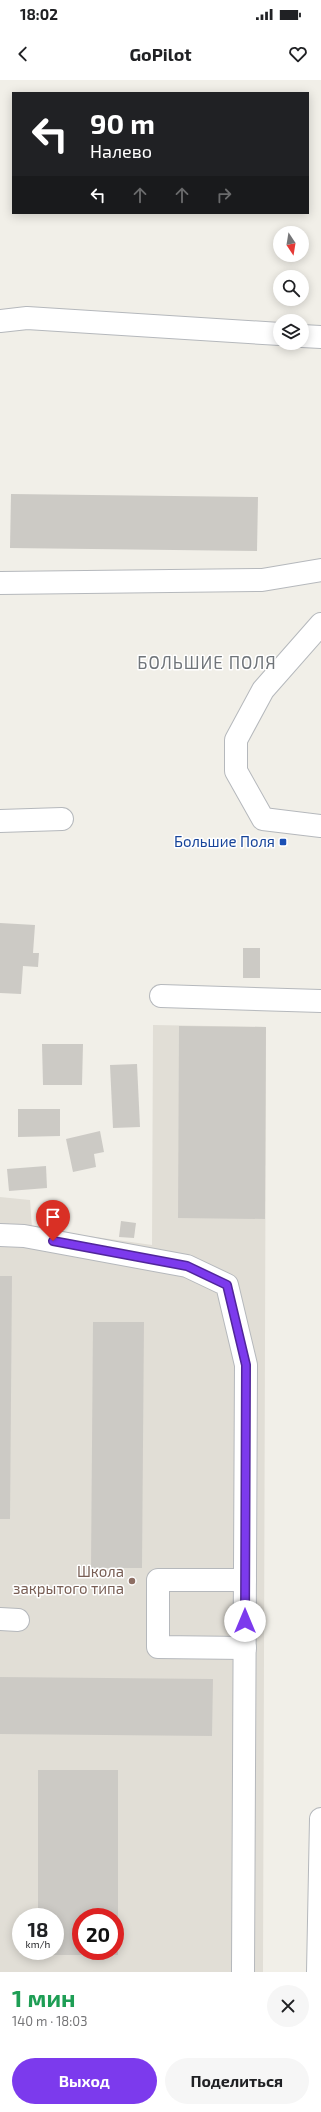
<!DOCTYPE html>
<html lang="ru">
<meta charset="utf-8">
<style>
body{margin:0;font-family:"Exo 2",sans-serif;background:#f6f6f6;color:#202124;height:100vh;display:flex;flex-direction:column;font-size:15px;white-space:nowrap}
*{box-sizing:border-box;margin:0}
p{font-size:13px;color:#757577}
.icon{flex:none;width:22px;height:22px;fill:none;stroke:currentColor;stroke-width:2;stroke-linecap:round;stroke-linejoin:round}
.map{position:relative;height:1892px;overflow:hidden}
.sheet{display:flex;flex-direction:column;background:#fff;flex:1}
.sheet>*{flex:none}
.top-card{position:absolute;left:12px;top:12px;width:297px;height:122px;border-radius:0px;box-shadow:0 2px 10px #0003;background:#202124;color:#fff;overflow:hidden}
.needle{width:26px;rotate:168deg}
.fabs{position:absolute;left:273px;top:146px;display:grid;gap:8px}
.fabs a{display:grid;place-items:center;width:36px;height:36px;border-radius:50%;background:#fff;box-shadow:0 2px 10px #0003;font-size:20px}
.speed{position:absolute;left:12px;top:1828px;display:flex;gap:8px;font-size:20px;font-weight:700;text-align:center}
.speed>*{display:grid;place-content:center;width:52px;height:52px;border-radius:50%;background:#fff;box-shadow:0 2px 10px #0003;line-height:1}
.speed small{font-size:10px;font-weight:400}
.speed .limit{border:6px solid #d22;background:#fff;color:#111}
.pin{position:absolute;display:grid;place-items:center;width:34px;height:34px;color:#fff;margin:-41px -17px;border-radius:50% 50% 50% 0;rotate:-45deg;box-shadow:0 0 4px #0007}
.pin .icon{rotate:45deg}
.me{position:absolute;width:44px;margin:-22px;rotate:0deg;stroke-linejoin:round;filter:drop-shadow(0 0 3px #0008)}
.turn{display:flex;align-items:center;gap:14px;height:84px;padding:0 12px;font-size:18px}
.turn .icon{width:52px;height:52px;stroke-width:2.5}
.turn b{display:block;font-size:28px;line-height:34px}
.lanes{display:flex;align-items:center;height:38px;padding:0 12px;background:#0003;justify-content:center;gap:20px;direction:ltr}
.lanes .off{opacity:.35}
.round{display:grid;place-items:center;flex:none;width:42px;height:42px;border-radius:21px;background:#f6f6f6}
.summary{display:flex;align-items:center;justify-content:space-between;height:68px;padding:0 12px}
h1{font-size:24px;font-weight:700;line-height:30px;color:#1e9e55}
.cta{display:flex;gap:8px;margin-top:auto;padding:8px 12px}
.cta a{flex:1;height:46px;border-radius:24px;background:#7c3aed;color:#fff;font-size:16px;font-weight:700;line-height:46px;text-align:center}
.cta a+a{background:#f6f6f6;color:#202124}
.status{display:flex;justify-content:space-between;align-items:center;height:28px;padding:0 20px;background:#fff;direction:ltr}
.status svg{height:11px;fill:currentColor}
header{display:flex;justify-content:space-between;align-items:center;height:52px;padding:0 12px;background:#fff;font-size:18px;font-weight:700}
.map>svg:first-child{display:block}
.education{fill:#e1ded6;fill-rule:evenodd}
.building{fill:#cccac5;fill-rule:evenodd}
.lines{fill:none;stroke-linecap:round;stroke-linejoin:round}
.minor-casing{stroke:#b5b8bc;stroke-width:24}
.minor{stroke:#fff;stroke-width:22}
.route-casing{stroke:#51269a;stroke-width:10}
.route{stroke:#7c3aed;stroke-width:7}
.transit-dot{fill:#1a4fb4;stroke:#fff;stroke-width:1.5}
.education-dot{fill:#8d6e63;stroke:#fff;stroke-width:1.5}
.labels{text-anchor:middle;stroke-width:3;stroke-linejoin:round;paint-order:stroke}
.transit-label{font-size:15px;fill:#164399;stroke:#fff;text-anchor:end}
.education-label{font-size:15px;fill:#785e54;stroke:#fff;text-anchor:end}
.quarter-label{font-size:17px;letter-spacing:1px;fill:#70757a;stroke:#fff}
</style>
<div class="status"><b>18:02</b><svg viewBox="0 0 49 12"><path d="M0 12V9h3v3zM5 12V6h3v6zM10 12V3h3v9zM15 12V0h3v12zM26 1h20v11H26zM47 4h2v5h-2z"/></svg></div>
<header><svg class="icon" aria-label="back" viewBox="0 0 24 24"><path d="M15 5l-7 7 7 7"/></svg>GoPilot<svg class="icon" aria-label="heart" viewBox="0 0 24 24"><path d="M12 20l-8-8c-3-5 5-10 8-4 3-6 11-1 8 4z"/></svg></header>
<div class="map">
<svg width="321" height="1892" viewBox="0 0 321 1892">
<rect width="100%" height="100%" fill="#f1efe8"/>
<path class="education" d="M153 945 266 947 263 1892H0V1117L30 1120 32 1148 152 1165ZM21 1837H55V1871H21ZM81 1837H115V1871H81Z"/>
<g class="building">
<path d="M11 414 258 417 257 471 10 468Z"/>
<path d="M0 843 35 845 33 873H39L38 887 23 886 21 914 0 913Z"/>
<rect x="243" y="868" width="17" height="30"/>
<path d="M179 946 266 947 265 1139 178 1138Z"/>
<path d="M42 964H83L82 1005H43Z"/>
<path d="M137 984 140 1047 113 1048 110 985Z"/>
<path d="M18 1029H60V1056L18 1057Z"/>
<path d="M100 1051 104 1072 94 1074 96 1087 73 1092 66 1059Z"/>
<path d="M46 1086 47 1108 9 1111 7 1089Z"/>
<path d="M121 1141 136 1143 134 1158 119 1157Z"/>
<path d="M0 1196H12L10 1439H0Z"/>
<path d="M93 1242H144L142 1488H91Z"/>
<path d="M0 1597 213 1599 212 1656 0 1654Z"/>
<path d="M38 1690H118V1875H38V1871H55V1837H38ZM81 1837H115V1871H81Z"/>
</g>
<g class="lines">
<g class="minor-casing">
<g id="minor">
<path d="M0 241 27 238 280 254"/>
<path d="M302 256 321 257"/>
<path d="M0 503 262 500 321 490"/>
<path d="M321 544 263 610 236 660V691L263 739 321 746"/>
<path d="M0 741 62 739"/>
<path d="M161 916 321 921"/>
<path d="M0 1155 24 1156 187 1186 227 1205 246 1285 243 1892"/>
<path d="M0 1539 18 1540"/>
<path d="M245 1568 158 1567V1500H245"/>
<path d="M318 1892 321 1739"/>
</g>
</g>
<use href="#minor" class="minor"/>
</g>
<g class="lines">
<g class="route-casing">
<path id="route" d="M53 1161 187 1186 227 1205 246 1285 245 1541"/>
</g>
<use href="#route" class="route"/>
</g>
<rect class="transit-dot" x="279" y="758" width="8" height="8" rx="2"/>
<circle class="education-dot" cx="132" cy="1501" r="4"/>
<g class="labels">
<g class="transit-label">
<text x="275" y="767">Большие Поля</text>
</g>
<g class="education-label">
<text x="124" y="1497">Школа<tspan x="124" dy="17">закрытого типа</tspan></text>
</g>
<g class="quarter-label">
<text x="207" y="589">БОЛЬШИЕ ПОЛЯ</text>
</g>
</g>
</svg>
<div class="fabs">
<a><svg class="needle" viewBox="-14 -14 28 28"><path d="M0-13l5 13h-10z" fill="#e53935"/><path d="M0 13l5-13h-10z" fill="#757577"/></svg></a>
<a><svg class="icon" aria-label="search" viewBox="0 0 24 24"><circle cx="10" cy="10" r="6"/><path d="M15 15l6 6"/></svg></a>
<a><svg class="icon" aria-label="layers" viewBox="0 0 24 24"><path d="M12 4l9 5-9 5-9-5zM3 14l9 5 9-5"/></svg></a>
</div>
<div class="speed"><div>18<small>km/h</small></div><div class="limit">20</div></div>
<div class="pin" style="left:53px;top:1161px;background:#d93025"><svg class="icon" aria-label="arrive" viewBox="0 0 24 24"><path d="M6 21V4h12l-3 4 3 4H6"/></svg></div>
<svg class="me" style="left:245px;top:1541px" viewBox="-20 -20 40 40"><circle r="19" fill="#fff"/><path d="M0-13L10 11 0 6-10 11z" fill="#7c3aed"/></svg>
<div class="top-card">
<div class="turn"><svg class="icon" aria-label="left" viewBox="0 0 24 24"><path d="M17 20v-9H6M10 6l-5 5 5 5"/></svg><div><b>90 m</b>Налево</div></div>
<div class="lanes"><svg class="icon" aria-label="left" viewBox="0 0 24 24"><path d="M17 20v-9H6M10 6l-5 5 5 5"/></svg><svg class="icon off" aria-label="ahead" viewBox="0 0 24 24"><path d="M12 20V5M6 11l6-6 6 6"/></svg><svg class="icon off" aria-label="ahead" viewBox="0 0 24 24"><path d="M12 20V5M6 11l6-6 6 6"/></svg><svg class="icon off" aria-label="right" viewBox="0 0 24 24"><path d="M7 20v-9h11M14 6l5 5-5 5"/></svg></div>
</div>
</div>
<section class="sheet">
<div class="summary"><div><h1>1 мин</h1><p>140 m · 18:03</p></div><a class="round"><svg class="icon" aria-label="close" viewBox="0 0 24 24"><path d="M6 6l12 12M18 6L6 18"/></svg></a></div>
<div class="cta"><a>Выход</a><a>Поделиться</a></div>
</section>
